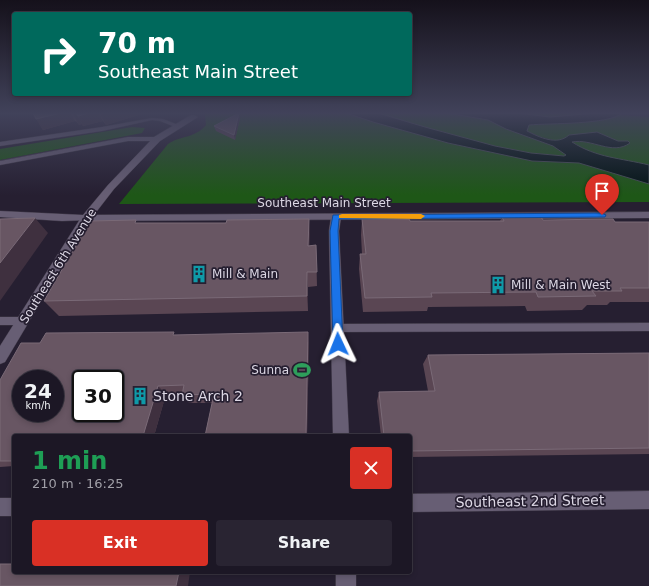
<!DOCTYPE html>
<meta charset="utf-8">
<style>
body{margin:0;font-family:"DejaVu Sans",sans-serif;background:#292432;color:#f1f3f6;height:100vh;display:flex;flex-direction:column;font-size:15px;white-space:nowrap}
*{box-sizing:border-box;margin:0}
p{font-size:13px;color:#a09fa7}
.icon{flex:none;width:22px;height:22px;fill:none;stroke:currentColor;stroke-width:2;stroke-linecap:round;stroke-linejoin:round}
.map{position:relative;flex:1;overflow:hidden}
.sheet{position:absolute;left:12px;top:434px;width:400px;height:140px;display:flex;flex-direction:column;background:#1c1725;border-radius:4px;box-shadow:0 2px 6px #0003,0 0 0 1px #3a3642}
.sheet>*{flex:none}
.banner{position:absolute;left:12px;top:12px;width:400px;height:84px;border-radius:4px;box-shadow:0 2px 6px #0003,0 0 0 1px #3a3642;background:#00695c;color:#fff;overflow:hidden}
.speed{position:absolute;left:12px;top:370px;display:flex;gap:8px;font-size:20px;font-weight:700;text-align:center}
.speed>*{display:grid;place-content:center;width:52px;height:52px;border-radius:50%;background:#1c1725;box-shadow:0 2px 6px #0003,0 0 0 1px #3a3642;line-height:1}
.speed small{font-size:10px;font-weight:400}
.speed .limit{border:2px solid #111;border-radius:6px;background:#fff;color:#111}
.pin{position:absolute;display:grid;place-items:center;width:34px;height:34px;color:#fff;margin:-41px -17px;border-radius:50% 50% 50% 0;rotate:-45deg;box-shadow:0 0 4px #0007}
.pin .icon{rotate:45deg}
.me{position:absolute;width:44px;margin:-22px;rotate:358deg;stroke-linejoin:round;filter:drop-shadow(0 0 3px #0008)}
.turn{display:flex;align-items:center;gap:14px;height:84px;padding:0 20px;font-size:18px}
.turn .icon{width:52px;height:52px;stroke-width:2.5}
.turn b{display:block;font-size:28px;line-height:34px}
.round{display:grid;place-items:center;flex:none;width:42px;height:42px;border-radius:4px;background:#292432}
.headline{display:flex;align-items:center;justify-content:space-between;height:68px;padding:0 20px}
h1{font-size:24px;font-weight:800;line-height:30px;color:#1e9e55}
.primary-button{display:flex;gap:8px;margin-top:auto;padding:8px 20px}
.primary-button a{flex:1;height:46px;border-radius:4px;background:#d93025;color:#fff;font-size:16px;font-weight:800;line-height:46px;text-align:center}
.primary-button a+a{background:#292432;color:#f1f3f6}
.map>svg:first-child{display:block}
.green{fill:#1e5717}
.water{fill:#021314;stroke:#444e53}
.lines{fill:none;stroke-linecap:round;stroke-linejoin:round}
.service-casing{stroke:#403a49;stroke-width:1}
.minor-casing{stroke:#403a49;stroke-width:1}
.tertiary-casing{stroke:#403a49;stroke-width:1}
.service{fill:#675e74;fill-rule:evenodd}
.minor{fill:#675e74;fill-rule:evenodd}
.tertiary{fill:#675e74;fill-rule:evenodd}
.wall{fill:#5a4653}
.shaded-wall{fill:#3f303f}
.building{fill:#685663;stroke:#7a6a77;fill-rule:evenodd}
.route{fill:#1a73e8;stroke:#114b97}
.slow{fill:#f59e0b}
.labels{text-anchor:middle;stroke-width:3.5;stroke-linejoin:round;paint-order:stroke}
.street-label{font-size:12px;fill:#ddd8e5;stroke:#261f31}
.poi-label{font-size:12px;fill:#ddd8e5;stroke:#261f31;text-anchor:start}
.near-poi-label{font-size:14px;fill:#ddd8e5;stroke:#261f31;text-anchor:start}
.near-street-label{font-size:14px;fill:#ddd8e5;stroke:#261f31}
</style>
<div class="map">
<svg width="649" height="586" viewBox="0 0 649 586">
<rect width="100%" height="100%" fill="#261f31"/>
<g class="green">
<path d="M202 113H346L373 122 448 143 532 161 579 163 649 184V202L119 204 168 144C181 135 194 139 206 125L205 114Z"/>
<path d="M378 113H447L488 120 506 129 553 146 566 155 565 156 531 153 495 146 425 127Z"/>
<path d="M517 113H596L550 117Z"/>
<path d="M620 115 649 117V165L604 157 590 152 571 142C579 141 586 141 594 143 607 146 617 152 630 143L628 141H618L597 132 557 141 541 137 527 131 529 125 600 120Z"/>
<path d="M132 127 145 128 142 133 0 160V149Z"/>
</g>
<path class="water" d="M346 113H378L425 127 495 146 531 153 564 156 566 155 553 146 506 129 488 120 447 113H517L550 117 596 113H623C607 125 551 123 529 125L527 131C539 137 557 146 569 135L597 132 618 141H628L630 143C612 156 592 138 572 142 597 158 621 158 649 165V184L579 163 532 161 448 143 373 122Z"/>
<g class="lines">
<g class="service-casing">
<g id="service">
<path d="M152 118 163 119 181 126 178 128 160 121 152 120 102 131 0 146V142L102 127Z"/>
<path d="M128 137H157L160 139 157 141H128L0 165V161Z"/>
<path d="M0 317H22L25 318 26 321 25 324 22 325H0Z"/>
<path d="M649 323V331L338 332 335 331 334 328 335 325 338 324Z"/>
</g>
</g>
<g class="minor-casing">
<g id="minor">
<path d="M191 115H194L198 117 160 141 114 189 90 220 62 221 0 217V211L83 215 108 185 154 137Z"/>
<path d="M336 214 341 217 339 231 349 436H333L329 231 331 217Z"/>
<path d="M649 491V509L410 512V494Z"/>
<rect x="0" y="498" width="14" height="18"/>
<rect x="336" y="572" width="20" height="14"/>
</g>
</g>
<g class="tertiary-casing">
<path id="tertiary" d="M649 212V218L89 221 5 362 0 364V346L82 216 86 215Z"/>
</g>
<use href="#service" class="service"/>
<use href="#minor" class="minor"/>
<use href="#tertiary" class="tertiary"/>
</g>
<g class="wall">
<path d="M33 113H145L106 125 103 121 83 126 82 124 79 125 77 122 75 121 43 130Z"/>
<path d="M240 118 235 140 216 131 214 126Z"/>
<path d="M502 217 543 220 615 222H649V302H610L607 305H587L582 310 527 311 525 306 428 307 427 311 363 312 359 269 360 254H362L361 235 362 219 410 221H500Z"/>
<path d="M309 219V246L316 245 317 286 308 287V311L59 316 44 301 138 223H226Z"/>
<path d="M176 335 309 342 307 436H205L212 403H189L182 395V394H166L154 436H14V466L0 467V380L40 343Z"/>
<path d="M649 353V454L410 457V436H381L377 401 379 392 428 391 423 364 428 355Z"/>
</g>
<g class="shaded-wall">
<path d="M61 113H70L75 121 43 130 36 119Z"/>
<path d="M76 113 82 124 79 125 73 114Z"/>
<path d="M89 113H98L103 121 83 126 78 116Z"/>
<path d="M106 113H145L106 125 100 114Z"/>
<path d="M239 113 240 118 235 140 234 135Z"/>
<path d="M35 218 48 233 0 301V263Z"/>
<path d="M309 219 310 234 309 261 308 246Z"/>
<path d="M307 272 308 287V311L307 296Z"/>
<path d="M308 332 309 342 307 436H306Z"/>
<path d="M158 386 166 394 154 436H143Z"/>
<path d="M179 572H190L188 586H176Z"/>
</g>
<g class="building">
<path d="M33 113H61L36 119Z"/>
<path d="M72 113H89L78 116 76 113 73 114Z"/>
<path d="M99 113H106L100 114Z"/>
<path d="M239 113 234 135 214 126Z"/>
<path d="M502 217H541L543 220 613 219 615 222H649V288H620L622 291H592L596 296 538 297 536 292 431 293 432 297 365 298 360 254H366L362 219H409L410 221H504Z"/>
<path d="M35 218 0 263V219Z"/>
<path d="M309 219 308 246 316 245 317 272H307V296L44 301 90 221 136 220 135 223H226L227 220Z"/>
<path d="M174 332 173 335 308 332 306 436H205L214 394 182 395 184 385 158 386 143 436H14V461H0V380L21 343H40L46 333ZM21 379H55V413H21ZM81 379H115V413H81Z"/>
<path d="M649 353V448L410 451V436H384L379 392 435 391 428 355Z"/>
<path d="M0 564H14V572H179L176 586H0Z"/>
</g>
<linearGradient id="sky" x2="0" y2="1"><stop stop-color="#15111b"/><stop offset="0.58" stop-color="#41425a"/><stop offset="1" stop-color="#41425a" stop-opacity="0"/></linearGradient>
<rect width="649" height="195" fill="url(#sky)"/>
<path class="route" d="M602 213 606 215 605 217 339 219 338 231 343 344 342 347 338 348 335 347 333 344 330 231 333 215Z"/>
<path class="slow" d="M342 214H421L425 216 421 219 339 218V215Z"/>
<defs>
<g id="building-bare" transform="scale(1.38)"><path d="M-4-6H4V6H1V3H-1V6H-4ZM-2.5-4.3h1.7v1.8h-1.7ZM.8-4.3h1.7v1.8H.8ZM-2.5-1h1.7V.8h-1.7ZM.8-1h1.7V.8H.8Z" fill="#0f9aa8" stroke="#261f31" stroke-width="2.5" paint-order="stroke"/></g>
<g id="stadium-bare" transform="scale(1.38)"><path d="M0-5a6.5 5 0 1 0 0 10a6.5 5 0 1 0 0-10ZM-3.5-1.8h7v3.6h-7Z" fill="#2e9e5b" stroke="#261f31" stroke-width="2.5" paint-order="stroke"/></g>
</defs>
<g fill-rule="evenodd">
<use href="#building-bare" x="199" y="274"/>
<use href="#building-bare" x="498" y="285"/>
<use href="#stadium-bare" x="302" y="370"/>
<use href="#building-bare" x="140" y="396"/>
</g>
<g class="labels">
<g class="street-label">
<text x="324" y="207">Southeast Main Street</text>
<text transform="translate(58 266) rotate(-58)" y="4">Southeast 6th Avenue</text>
</g>
<g class="poi-label">
<text x="212" y="278">Mill &amp; Main</text>
<text x="511" y="289">Mill &amp; Main West</text>
<text x="289" y="374" text-anchor="end">Sunna</text>
</g>
<g class="near-poi-label">
<text x="153" y="401">Stone Arch 2</text>
</g>
<g class="near-street-label">
<text transform="translate(530 501) rotate(-1)" y="5">Southeast 2nd Street</text>
</g>
</g>
</svg>
<div class="speed"><div>24<small>km/h</small></div><div class="limit">30</div></div>
<div class="pin" style="left:602px;top:215px;background:#d93025"><svg class="icon" aria-label="arrive" viewBox="0 0 24 24"><path d="M6 21V4h12l-3 4 3 4H6"/></svg></div>
<svg class="me" style="left:338px;top:344px" viewBox="-20 -20 40 40"><path d="M0-17L14 15 0 8-14 15z" fill="#1a73e8" stroke="#fff" stroke-width="4"/></svg>
<div class="banner">
<div class="turn"><svg class="icon" aria-label="right" viewBox="0 0 24 24"><path d="M7 20v-9h11M14 6l5 5-5 5"/></svg><div><b>70 m</b>Southeast Main Street</div></div>
</div>
<section class="sheet">
<div class="headline"><div><h1>1 min</h1><p>210 m · 16:25</p></div><a class="round" style="background:#d93025;color:#fff"><svg class="icon" aria-label="close" viewBox="0 0 24 24"><path d="M6 6l12 12M18 6L6 18"/></svg></a></div>
<div class="primary-button"><a>Exit</a><a>Share</a></div>
</section>
</div>
